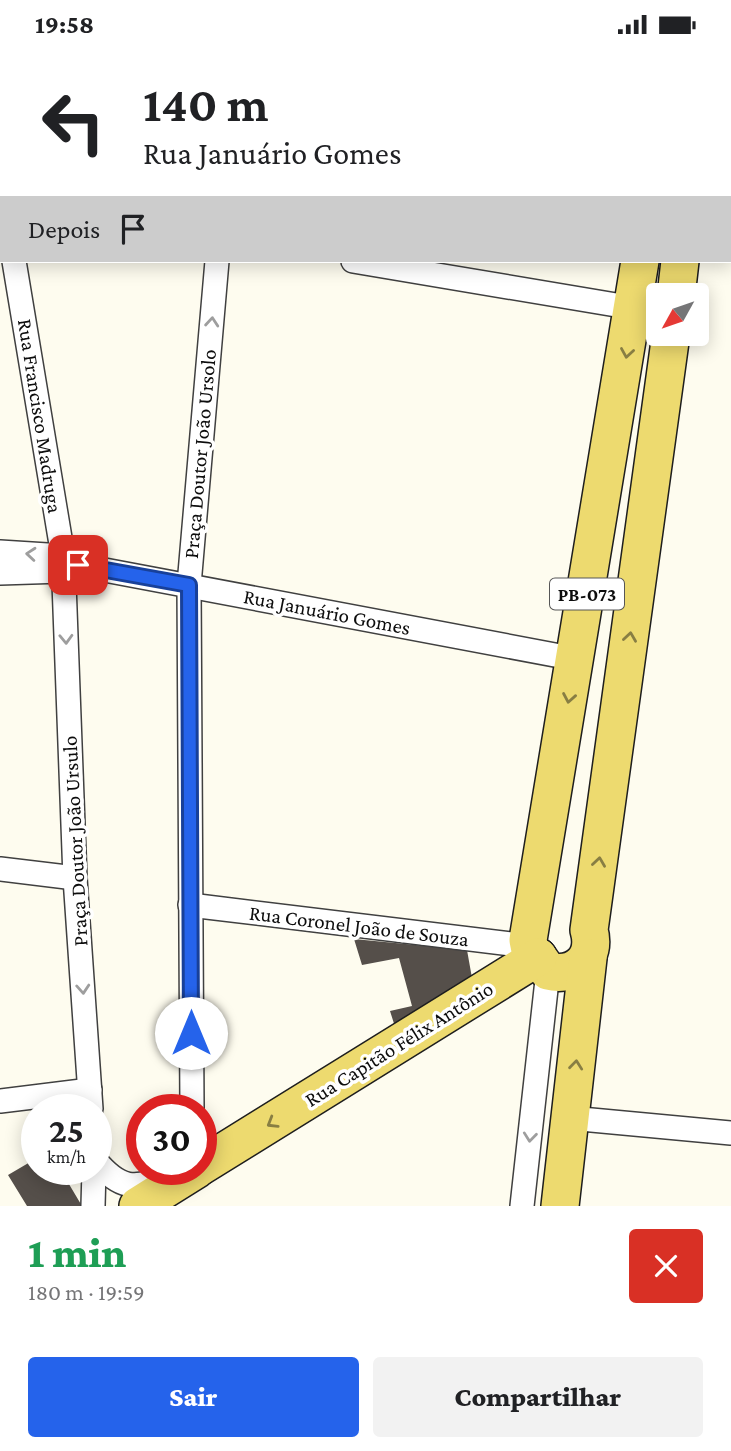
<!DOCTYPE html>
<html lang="pt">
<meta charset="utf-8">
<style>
body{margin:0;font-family:"Crimson Pro",serif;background:#f2f2f2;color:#202124;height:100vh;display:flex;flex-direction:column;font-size:26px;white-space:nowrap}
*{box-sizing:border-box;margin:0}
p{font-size:23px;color:#757577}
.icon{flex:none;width:38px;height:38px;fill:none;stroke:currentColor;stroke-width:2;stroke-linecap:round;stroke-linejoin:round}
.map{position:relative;height:1157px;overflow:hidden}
.side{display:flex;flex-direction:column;background:#fff;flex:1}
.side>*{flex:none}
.top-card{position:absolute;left:0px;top:0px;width:732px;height:214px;box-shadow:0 4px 18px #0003;background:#fff;color:#202124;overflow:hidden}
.needle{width:46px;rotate:230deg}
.tools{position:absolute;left:646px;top:234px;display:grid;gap:14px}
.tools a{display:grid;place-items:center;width:63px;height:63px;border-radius:7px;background:#fff;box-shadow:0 4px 18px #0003;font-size:35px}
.speed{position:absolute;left:21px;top:1045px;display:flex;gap:14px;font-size:35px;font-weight:700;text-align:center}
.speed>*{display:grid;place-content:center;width:91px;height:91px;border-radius:50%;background:#fff;box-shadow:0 4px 18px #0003;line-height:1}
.speed small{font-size:18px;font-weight:400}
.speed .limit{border:10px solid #d22;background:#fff;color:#111}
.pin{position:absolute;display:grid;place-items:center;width:60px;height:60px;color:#fff;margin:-30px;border-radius:14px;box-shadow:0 4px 10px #0006}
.me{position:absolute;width:77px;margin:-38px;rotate:0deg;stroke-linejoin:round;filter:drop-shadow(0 0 5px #0008)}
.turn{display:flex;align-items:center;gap:24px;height:147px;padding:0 28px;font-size:32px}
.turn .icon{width:91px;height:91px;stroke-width:2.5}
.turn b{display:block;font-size:49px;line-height:60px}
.then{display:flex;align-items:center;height:66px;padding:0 28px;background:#0003;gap:14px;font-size:26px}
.round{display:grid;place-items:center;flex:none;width:74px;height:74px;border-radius:7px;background:#f2f2f2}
.overview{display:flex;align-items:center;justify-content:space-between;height:119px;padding:0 28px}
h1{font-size:42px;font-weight:800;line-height:52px;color:#1e9e55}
.button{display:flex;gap:14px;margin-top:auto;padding:14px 28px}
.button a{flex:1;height:80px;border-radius:7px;background:#2563eb;color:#fff;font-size:28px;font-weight:800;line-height:80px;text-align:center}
.button a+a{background:#f2f2f2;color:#202124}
.status{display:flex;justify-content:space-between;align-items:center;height:49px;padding:0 35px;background:#fff;direction:ltr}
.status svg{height:19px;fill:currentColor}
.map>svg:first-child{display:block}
.building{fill:#554f4a}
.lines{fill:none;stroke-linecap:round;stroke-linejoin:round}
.street-casing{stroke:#404040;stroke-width:26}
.primary-casing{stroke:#1e1e1e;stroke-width:40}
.street{stroke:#fff;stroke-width:23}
.primary{stroke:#edda6f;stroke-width:37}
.oneway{stroke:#9e9e9e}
.oneway2{stroke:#887e43}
.route-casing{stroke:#184099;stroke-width:18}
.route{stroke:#2563eb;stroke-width:12}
.labels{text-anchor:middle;stroke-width:7;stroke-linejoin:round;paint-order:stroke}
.shield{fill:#fff;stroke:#565656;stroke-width:2}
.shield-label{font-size:19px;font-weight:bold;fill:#0d0d0d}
.street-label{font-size:21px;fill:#0d0d0d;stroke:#fff}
</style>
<div class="status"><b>19:58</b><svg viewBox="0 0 49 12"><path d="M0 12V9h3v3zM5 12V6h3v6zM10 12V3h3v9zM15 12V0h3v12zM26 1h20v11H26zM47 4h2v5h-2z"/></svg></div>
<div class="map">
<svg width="731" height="1157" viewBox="0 0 731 1157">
<rect width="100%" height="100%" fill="#fefcef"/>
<g class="building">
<path d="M354 890 467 901 472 929 397 984 390 962 412 957 399 909 362 916Z"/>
<path d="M37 1109V1120H60L82 1157H27L8 1126Z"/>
</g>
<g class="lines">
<g class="street-casing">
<g id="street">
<path d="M235 2V0"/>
<path d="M0 129 2 138"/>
<path d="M730 150 731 148"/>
<path d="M0 156 2 157"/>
<path d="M14 212 63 507 75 829 91 1060"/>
<path d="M353 212 634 259"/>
<path d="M0 503 63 507 78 516 576 610"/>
<path d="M0 524 63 522 76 517"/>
<path d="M0 820 75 829"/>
<path d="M190 856 528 897"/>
<path d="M0 1052 90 1041"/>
<path d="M192 1060 189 536 217 212"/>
<path d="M570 1069 731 1084"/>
<path d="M96 1112C118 1138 136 1144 165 1124"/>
<path d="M93 1157 94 1120"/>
<path d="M522 1157 548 922"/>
</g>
</g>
<g class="primary-casing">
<g id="primary">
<path d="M666 2V0"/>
<path d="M706 2 707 0"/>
<path d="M676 247 680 212"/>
<path d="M538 908 536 914 531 906 528 891 640 212"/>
<path d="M538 908 548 922C576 929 597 909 589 881L671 285"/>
<path d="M201 1117 538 908"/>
<path d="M138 1157 197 1120"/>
<path d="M560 1157 588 909"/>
</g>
</g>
<use href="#street" class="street"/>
<use href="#primary" class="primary"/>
</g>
<defs><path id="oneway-chevron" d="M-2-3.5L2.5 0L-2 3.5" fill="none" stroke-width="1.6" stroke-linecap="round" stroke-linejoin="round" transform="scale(1.75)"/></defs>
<g class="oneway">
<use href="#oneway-chevron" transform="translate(212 273) rotate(-85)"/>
<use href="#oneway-chevron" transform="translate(31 505) rotate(-175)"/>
<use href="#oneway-chevron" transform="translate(66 590) rotate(88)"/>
<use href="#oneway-chevron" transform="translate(83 940) rotate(86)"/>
<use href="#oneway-chevron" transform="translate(530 1088) rotate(96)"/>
</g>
<g class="oneway2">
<use href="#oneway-chevron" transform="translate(627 304) rotate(99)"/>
<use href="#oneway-chevron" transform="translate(630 588) rotate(-82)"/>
<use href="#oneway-chevron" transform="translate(569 649) rotate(100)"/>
<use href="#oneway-chevron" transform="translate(599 813) rotate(-82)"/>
<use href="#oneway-chevron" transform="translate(576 1016) rotate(-84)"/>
<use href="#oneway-chevron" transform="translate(272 1074) rotate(149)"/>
</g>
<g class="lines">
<g class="route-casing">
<path id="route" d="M78 516 189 536 191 984"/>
</g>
<use href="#route" class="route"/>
</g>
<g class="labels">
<rect class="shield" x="550" y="529.5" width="74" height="31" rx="5"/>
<g class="shield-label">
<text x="587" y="552">PB-073</text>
</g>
<g class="street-label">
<text transform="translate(40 367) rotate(81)" y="7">Rua Francisco Madruga</text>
<text transform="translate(200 405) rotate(-85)" y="7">Praça Doutor João Ursolo</text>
<text transform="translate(327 563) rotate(11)" y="7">Rua Januário Gomes</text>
<text transform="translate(75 792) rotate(-93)" y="7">Praça Doutor João Ursulo</text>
<text transform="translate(359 877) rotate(7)" y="7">Rua Coronel João de Souza</text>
<text transform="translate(399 995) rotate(-32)" y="7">Rua Capitão Félix Antônio</text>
</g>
</g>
</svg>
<div class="tools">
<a><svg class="needle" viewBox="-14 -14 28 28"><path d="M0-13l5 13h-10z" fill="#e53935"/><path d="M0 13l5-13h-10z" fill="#757577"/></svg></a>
</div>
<div class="speed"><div>25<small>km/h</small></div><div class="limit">30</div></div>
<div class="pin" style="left:78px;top:516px;background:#d93025"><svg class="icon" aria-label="arrive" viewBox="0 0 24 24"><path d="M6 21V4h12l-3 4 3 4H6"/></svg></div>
<svg class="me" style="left:191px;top:984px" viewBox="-20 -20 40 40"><circle r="19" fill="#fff"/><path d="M0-13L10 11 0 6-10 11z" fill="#2563eb"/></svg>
<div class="top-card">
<div class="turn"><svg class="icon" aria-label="left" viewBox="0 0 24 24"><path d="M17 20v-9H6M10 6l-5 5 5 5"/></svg><div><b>140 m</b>Rua Januário Gomes</div></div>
<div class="then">Depois<svg class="icon" aria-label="arrive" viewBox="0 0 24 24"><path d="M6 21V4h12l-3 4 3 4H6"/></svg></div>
</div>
</div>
<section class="side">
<div class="overview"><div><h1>1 min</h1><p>180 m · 19:59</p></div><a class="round" style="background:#d93025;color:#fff"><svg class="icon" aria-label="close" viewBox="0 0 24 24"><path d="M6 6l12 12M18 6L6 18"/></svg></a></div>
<div class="button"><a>Sair</a><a>Compartilhar</a></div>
</section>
